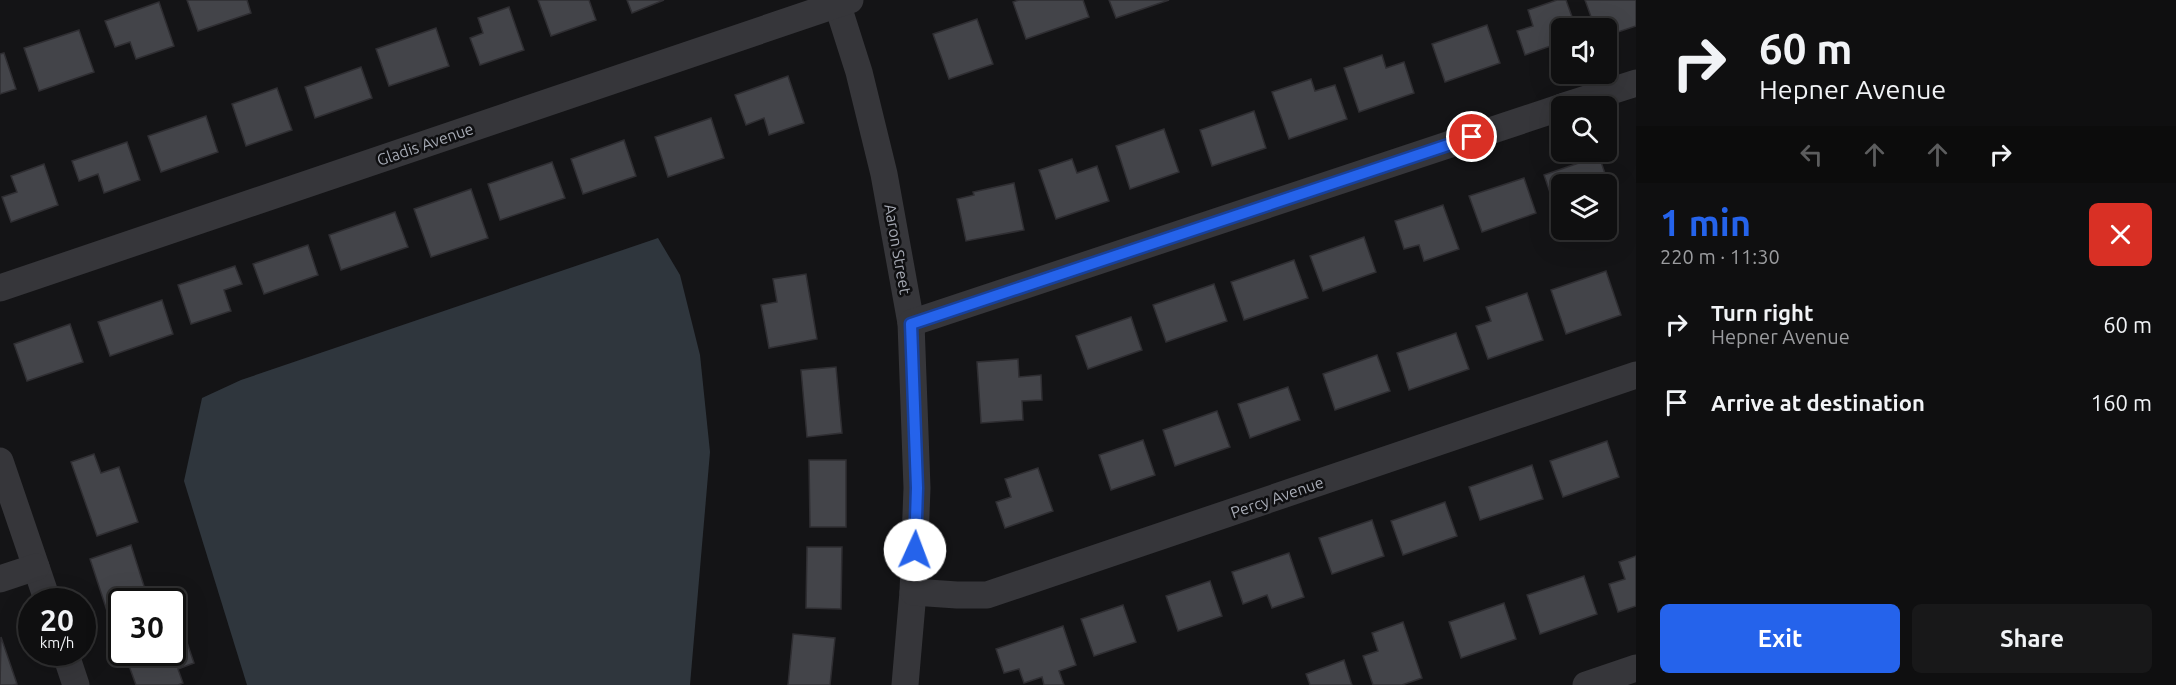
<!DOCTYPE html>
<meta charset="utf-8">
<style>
body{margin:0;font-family:Ubuntu,sans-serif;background:#181819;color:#f1f3f6;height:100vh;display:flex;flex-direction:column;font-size:22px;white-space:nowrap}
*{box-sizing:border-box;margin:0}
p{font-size:20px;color:#9b9c9f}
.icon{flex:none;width:33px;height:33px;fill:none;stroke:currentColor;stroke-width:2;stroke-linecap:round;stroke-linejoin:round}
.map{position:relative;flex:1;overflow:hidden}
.details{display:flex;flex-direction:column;background:#0f0f10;width:540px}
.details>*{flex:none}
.banner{background:#0f0f10;color:#f1f3f6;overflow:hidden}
.buttons{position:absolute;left:1551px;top:18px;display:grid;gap:12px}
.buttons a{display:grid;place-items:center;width:66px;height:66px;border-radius:9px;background:#0f0f10;box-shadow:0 6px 24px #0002,0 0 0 2px #2f2f30;font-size:30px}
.speed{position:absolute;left:18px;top:588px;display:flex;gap:12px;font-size:30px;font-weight:700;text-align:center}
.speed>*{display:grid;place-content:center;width:78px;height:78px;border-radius:50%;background:#0f0f10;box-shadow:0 6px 24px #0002,0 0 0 2px #2f2f30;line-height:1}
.speed small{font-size:15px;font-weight:400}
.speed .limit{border:3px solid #111;border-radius:9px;background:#fff;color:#111}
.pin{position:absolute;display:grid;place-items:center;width:51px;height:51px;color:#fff;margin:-26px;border:3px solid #fff;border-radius:50%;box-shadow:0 2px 6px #0007}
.me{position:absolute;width:66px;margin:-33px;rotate:2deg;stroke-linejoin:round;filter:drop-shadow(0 0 4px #0008)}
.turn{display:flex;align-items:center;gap:21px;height:126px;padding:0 24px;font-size:27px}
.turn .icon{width:78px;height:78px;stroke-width:2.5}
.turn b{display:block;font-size:42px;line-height:51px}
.lanes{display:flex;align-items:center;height:57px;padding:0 24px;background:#0003;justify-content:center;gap:30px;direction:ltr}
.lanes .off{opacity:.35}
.round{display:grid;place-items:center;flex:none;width:63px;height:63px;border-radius:9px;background:#181819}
.overview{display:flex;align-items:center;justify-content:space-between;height:102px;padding:0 24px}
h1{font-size:36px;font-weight:700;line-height:45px;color:#2563eb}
.action{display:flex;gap:12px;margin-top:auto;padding:12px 24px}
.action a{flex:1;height:69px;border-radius:9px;background:#2563eb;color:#fff;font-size:24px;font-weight:700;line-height:69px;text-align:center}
.action a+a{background:#181819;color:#f1f3f6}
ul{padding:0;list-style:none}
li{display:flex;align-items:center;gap:18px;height:78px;padding:0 24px}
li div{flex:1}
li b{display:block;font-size:22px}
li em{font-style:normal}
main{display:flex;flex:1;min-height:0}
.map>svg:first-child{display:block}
.water{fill:#2f363d}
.building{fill:#434449;stroke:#2f2e32;stroke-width:1.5}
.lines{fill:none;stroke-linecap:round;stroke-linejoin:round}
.minor{stroke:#36363a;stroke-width:27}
.route-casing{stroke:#184099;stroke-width:15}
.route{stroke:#2563eb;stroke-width:10}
.labels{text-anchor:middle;stroke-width:5;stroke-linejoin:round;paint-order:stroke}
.street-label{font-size:16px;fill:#a7abb5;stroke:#0f0f11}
</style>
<main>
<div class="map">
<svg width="1636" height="685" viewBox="0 0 1636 685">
<rect width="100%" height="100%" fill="#141416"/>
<path class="water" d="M658 238 680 275 700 355 710 452 690 685H247L184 481 202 398 241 380Z"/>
<g class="building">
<path d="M187 0H247L251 13 198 31Z"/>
<path d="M538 0H589L596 20 551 36Z"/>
<path d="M627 0H664L632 13Z"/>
<path d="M1019 0H1083L1089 17 1026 39 1013 2Z"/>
<path d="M1109 0H1169L1116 18Z"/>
<path d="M1557 0H1566L1576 28H1562V42L1525 55 1517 31 1533 26 1528 10Z"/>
<path d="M1585 0H1636V26L1606 36V28H1595Z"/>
<path d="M159 2 174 46 136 59 130 42 115 47 105 21Z"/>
<path d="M509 7 524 50 480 65 470 38 483 33 478 18Z"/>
<path d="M977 19 993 64 949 79 933 34Z"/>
<path d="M1487 25 1500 63 1445 82 1432 44Z"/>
<path d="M436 28 449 66 389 86 376 49Z"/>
<path d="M79 30 94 72 39 91 24 48Z"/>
<path d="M4 53 16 89 0 94V54Z"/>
<path d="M1382 55 1386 68 1404 62 1414 93 1359 112 1344 68Z"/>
<path d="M361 67 372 98 315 118 305 87Z"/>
<path d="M788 76 804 123 769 135 764 118 746 125 735 95Z"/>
<path d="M1311 79 1315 91 1335 85 1347 119 1289 139 1272 92Z"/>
<path d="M277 88 292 130 246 146 232 104Z"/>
<path d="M1254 111 1266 148 1212 166 1200 130Z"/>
<path d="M206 116 218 152 161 172 148 136Z"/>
<path d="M711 118 724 158 668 177 655 137Z"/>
<path d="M1164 129 1179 172 1130 189 1116 146Z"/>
<path d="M624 140 636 176 583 194 571 159Z"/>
<path d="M127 142 140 180 104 193 98 174 79 181 72 161Z"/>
<path d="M1599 156 1611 191 1606 193V184H1562V208L1556 210 1544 175Z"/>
<path d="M1072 159 1077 173 1097 166 1109 201 1056 219 1039 170Z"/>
<path d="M552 162 565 198 500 220 488 184Z"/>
<path d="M44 164 58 205 11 222 2 197 17 192 11 176Z"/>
<path d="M1524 178 1536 213 1482 232 1469 196Z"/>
<path d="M1014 183 1024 230 966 241 957 199 974 195 973 192Z"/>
<path d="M471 189 488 238 431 257 414 209Z"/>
<path d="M1443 205 1459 249 1424 261 1419 245 1404 249 1395 221Z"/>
<path d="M395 212 408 247 341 270 329 235Z"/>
<path d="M1364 237 1376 272 1323 291 1310 256Z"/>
<path d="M308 245 318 275 264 294 253 264Z"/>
<path d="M1294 260 1308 298 1244 320 1231 282Z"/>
<path d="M235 266 242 284 224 290 231 311 191 324 178 285Z"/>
<path d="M1606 271 1621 315 1566 334 1551 290Z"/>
<path d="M806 274 817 339 769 348 761 305 777 302 773 279Z"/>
<path d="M1214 284 1227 321 1166 342 1153 305Z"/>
<path d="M1527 293 1543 340 1488 359 1476 326 1491 321 1486 307Z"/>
<path d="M162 300 173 334 110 356 98 322Z"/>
<path d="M1131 317 1142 350 1088 369 1076 336Z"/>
<path d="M70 324 83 362 27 381 14 344Z"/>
<path d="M1456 333 1469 369 1409 390 1397 353Z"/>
<path d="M1377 355 1390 391 1335 410 1323 374Z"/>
<path d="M1018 359 1019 377 1041 375 1042 400 1022 401 1023 420 981 423 977 362Z"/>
<path d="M836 367 842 433 807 437 801 370Z"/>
<path d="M1288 387 1300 420 1250 438 1238 404Z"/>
<path d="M1217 411 1230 447 1175 466 1163 430Z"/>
<path d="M1143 440 1155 475 1111 490 1099 455Z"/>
<path d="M1607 441 1619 477 1563 497 1550 461Z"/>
<path d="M94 454 101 473 119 467 138 522 97 536 71 462Z"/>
<path d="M809 460H846V527H810Z"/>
<path d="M1532 465 1543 499 1480 520 1469 487Z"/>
<path d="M1038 468 1053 511 1005 528 996 502 1011 497 1005 479Z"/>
<path d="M1445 502 1457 536 1403 555 1391 521Z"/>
<path d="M1372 520 1384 556 1332 574 1319 538Z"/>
<path d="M131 545 149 602H122V612L109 617 90 559Z"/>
<path d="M807 547H842L841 609 806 608Z"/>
<path d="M1289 553 1304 597 1272 608 1267 595 1243 604 1232 572Z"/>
<path d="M1636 556V606L1618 612 1609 584 1625 579 1619 562Z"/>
<path d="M1584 576 1597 614 1540 634 1527 595Z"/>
<path d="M1210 581 1222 616 1178 631 1166 596Z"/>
<path d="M1504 603 1516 639 1461 658 1449 622Z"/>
<path d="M1123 605 1136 642 1094 656 1081 619Z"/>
<path d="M178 616 194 663 178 669 183 683 178 685H136L124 652H172V618Z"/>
<path d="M1403 622 1422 678 1402 685H1373L1363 656 1378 651 1372 633Z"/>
<path d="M1063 626 1076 665 1059 671 1064 685H1044L1042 677 1024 683 1019 669 1004 673 996 649Z"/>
<path d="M793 634 835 638 830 685H788Z"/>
<path d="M1 637 17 684 13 685H0Z"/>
<path d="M1344 660 1352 685H1310L1306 674Z"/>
</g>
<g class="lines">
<g class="minor">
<path d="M836 0 859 72 884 174 911 323 917 488 913 592 905 685"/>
<path d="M1564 106 1636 83"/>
<path d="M0 288 850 0"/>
<path d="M911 323 1562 107"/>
<path d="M0 461 48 602"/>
<path d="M0 579 36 567"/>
<path d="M913 592 957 595H987L1636 375"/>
<path d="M65 652 76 685"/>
<path d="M1586 685 1636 668"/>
</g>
</g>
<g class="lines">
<g class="route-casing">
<path id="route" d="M915 550 917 488 911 324 1472 137"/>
</g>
<use href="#route" class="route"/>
</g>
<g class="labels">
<g class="street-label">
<text transform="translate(425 144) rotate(-19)" y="6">Gladis Avenue</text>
<text transform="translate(898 249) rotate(80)" y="6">Aaron Street</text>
<text transform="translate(1277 497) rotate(-19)" y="6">Percy Avenue</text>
</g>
</g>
</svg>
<div class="buttons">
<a><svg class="icon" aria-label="sound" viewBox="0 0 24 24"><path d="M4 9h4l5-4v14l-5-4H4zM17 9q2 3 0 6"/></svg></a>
<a><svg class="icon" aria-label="search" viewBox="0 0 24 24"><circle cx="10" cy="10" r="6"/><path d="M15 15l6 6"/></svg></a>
<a><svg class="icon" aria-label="layers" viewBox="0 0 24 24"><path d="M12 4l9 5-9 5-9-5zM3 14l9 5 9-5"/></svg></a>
</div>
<div class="speed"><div>20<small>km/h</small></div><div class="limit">30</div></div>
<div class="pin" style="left:1472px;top:137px;background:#d93025"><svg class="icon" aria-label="arrive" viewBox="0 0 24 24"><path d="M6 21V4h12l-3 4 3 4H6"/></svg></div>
<svg class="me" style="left:915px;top:550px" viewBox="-20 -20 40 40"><circle r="19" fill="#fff"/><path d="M0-13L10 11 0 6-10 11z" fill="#2563eb"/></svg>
</div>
<section class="details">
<div class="banner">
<div class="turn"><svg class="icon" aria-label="right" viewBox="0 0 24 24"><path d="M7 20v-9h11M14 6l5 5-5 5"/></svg><div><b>60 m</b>Hepner Avenue</div></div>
<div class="lanes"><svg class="icon off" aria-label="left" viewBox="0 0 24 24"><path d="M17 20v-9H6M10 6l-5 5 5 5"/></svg><svg class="icon off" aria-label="ahead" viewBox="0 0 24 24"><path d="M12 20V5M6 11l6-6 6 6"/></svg><svg class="icon off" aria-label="ahead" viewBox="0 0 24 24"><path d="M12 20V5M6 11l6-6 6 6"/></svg><svg class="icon" aria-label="right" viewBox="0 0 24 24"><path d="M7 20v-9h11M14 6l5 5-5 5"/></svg></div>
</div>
<div class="overview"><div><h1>1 min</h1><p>220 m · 11:30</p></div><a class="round" style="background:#d93025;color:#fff"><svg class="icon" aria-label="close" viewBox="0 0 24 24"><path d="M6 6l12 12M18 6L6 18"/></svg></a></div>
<ul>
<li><svg class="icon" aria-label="right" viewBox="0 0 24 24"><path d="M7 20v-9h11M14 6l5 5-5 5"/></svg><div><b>Turn right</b><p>Hepner Avenue</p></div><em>60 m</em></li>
<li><svg class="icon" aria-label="arrive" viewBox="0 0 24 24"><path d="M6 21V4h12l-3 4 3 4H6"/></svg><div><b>Arrive at destination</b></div><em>160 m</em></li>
</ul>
<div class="action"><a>Exit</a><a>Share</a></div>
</section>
</main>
